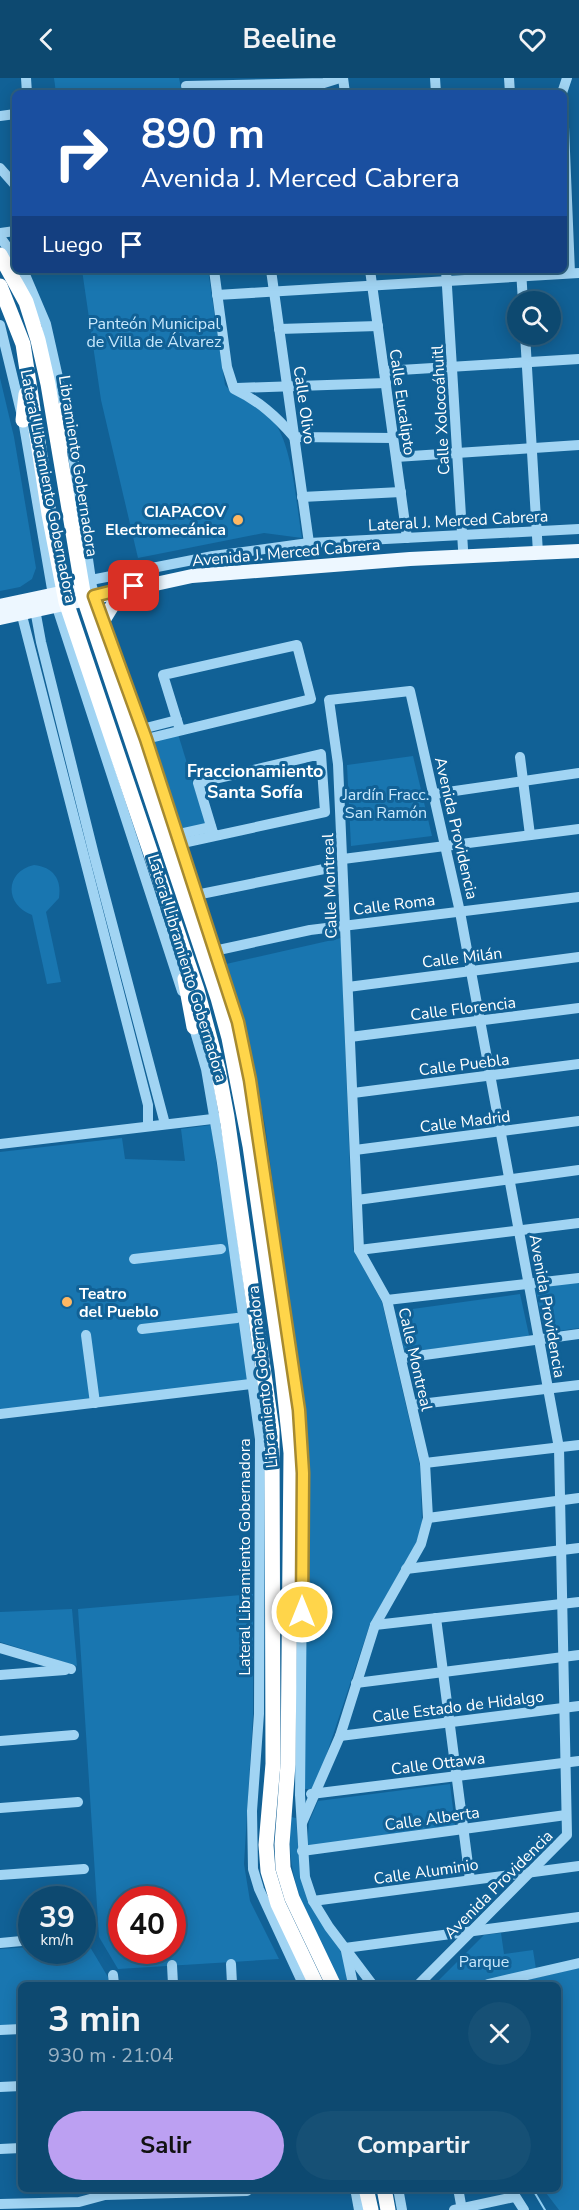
<!DOCTYPE html>
<html lang="es">
<meta charset="utf-8">
<style>
body{margin:0;font-family:"Nunito Sans",sans-serif;background:#165075;color:#f1f3f6;height:100vh;display:flex;flex-direction:column;font-size:22px;white-space:nowrap}
*{box-sizing:border-box;margin:0}
p{font-size:20px;color:#9ab2c3}
.icon{flex:none;width:33px;height:33px;fill:none;stroke:currentColor;stroke-width:2;stroke-linecap:round;stroke-linejoin:round}
.map{position:relative;flex:1;overflow:hidden}
.side{position:absolute;left:18px;top:1904px;width:543px;height:210px;display:flex;flex-direction:column;background:#0d4970;border-radius:9px;box-shadow:0 3px 15px #0003,0 0 0 2px #2d6183}
.side>*{flex:none}
.hud{position:absolute;left:12px;top:12px;width:555px;height:183px;border-radius:9px;box-shadow:0 3px 15px #0003,0 0 0 2px #2d6183;background:#1a4fa0;color:#fff;overflow:hidden}
.controls{position:absolute;left:507px;top:213px;display:grid;gap:12px}
.controls a{display:grid;place-items:center;width:54px;height:54px;border-radius:50%;background:#0d4970;box-shadow:0 3px 15px #0003,0 0 0 2px #2d6183;font-size:30px}
.speed{position:absolute;left:18px;top:1808px;display:flex;gap:12px;font-size:30px;font-weight:700;text-align:center}
.speed>*{display:grid;place-content:center;width:78px;height:78px;border-radius:50%;background:#0d4970;box-shadow:0 3px 15px #0003,0 0 0 2px #2d6183;line-height:1}
.speed small{font-size:15px;font-weight:400}
.speed .limit{border:9px solid #d22;background:#fff;color:#111}
.pin{position:absolute;display:grid;place-items:center;width:51px;height:51px;color:#fff;margin:-26px;border-radius:12px;box-shadow:0 3px 9px #0006}
.me{position:absolute;width:66px;margin:-33px;rotate:0deg;stroke-linejoin:round;filter:drop-shadow(0 0 4px #0008)}
.turn{display:flex;align-items:center;gap:21px;height:126px;padding:0 30px;font-size:27px}
.turn .icon{width:78px;height:78px;stroke-width:2.5}
.turn b{display:block;font-size:42px;line-height:51px}
.then{display:flex;align-items:center;height:57px;padding:0 30px;background:#0003;gap:12px;font-size:22px}
.round{display:grid;place-items:center;flex:none;width:63px;height:63px;border-radius:32px;background:#165075}
.headline{display:flex;align-items:center;justify-content:space-between;height:102px;padding:0 30px}
h1{font-size:36px;font-weight:700;line-height:45px}
.action{display:flex;gap:12px;margin-top:auto;padding:12px 30px}
.action a{flex:1;height:69px;border-radius:36px;background:#bca0f2;color:#111;font-size:24px;font-weight:700;line-height:69px;text-align:center}
.action a+a{background:#165075;color:#f1f3f6}
header{display:flex;justify-content:space-between;align-items:center;height:78px;padding:0 30px;background:#0d4970;font-size:27px;font-weight:700}
.map>svg:first-child{display:block}
.green{fill:#1976b0;fill-rule:evenodd}
.lines{fill:none;stroke-linecap:round;stroke-linejoin:round}
.stream{stroke:#92d2f7;stroke-width:2}
.minor{stroke:#a1d4f3;stroke-width:10}
.major{stroke:#edf7ff;stroke-width:14}
.highway{stroke:#fff;stroke-width:15}
.route-casing{stroke:#a68a30;stroke-width:15}
.route{stroke:#ffd54a;stroke-width:10}
.poi-dot{fill:#ffb863;stroke:#116196;stroke-width:2}
.labels{text-anchor:middle;stroke-width:6;stroke-linejoin:round;paint-order:stroke}
.park-label{font-size:16px;fill:#c9e9fd;stroke:#116196}
.street-label{font-size:16px;fill:#fff;stroke:#116196}
.poi-label{font-size:16px;font-weight:bold;fill:#fff;stroke:#116196;text-anchor:end}
.neighbourhood-label{font-size:18px;font-weight:bold;fill:#fff;stroke:#116196}
</style>
<header><svg class="icon" aria-label="back" viewBox="0 0 24 24"><path d="M15 5l-7 7 7 7"/></svg>Beeline<svg class="icon" aria-label="heart" viewBox="0 0 24 24"><path d="M12 20l-8-8c-3-5 5-10 8-4 3-6 11-1 8 4z"/></svg></header>
<div class="map">
<svg width="579" height="2132" viewBox="0 0 579 2132">
<rect width="100%" height="100%" fill="#116196"/>
<g class="green">
<path d="M54 0H179L182 15H56Z"/>
<path d="M82 192H208L225 307C237 322 257 325 270 339 293 362 296 427 302 460L264 455 138 480 101 322Z"/>
<path d="M0 300 14 359 36 490 32 501 20 509 0 513Z"/>
<path d="M178 656 206 747 180 753 149 663Z"/>
<path d="M413 678 432 758 351 768 347 687Z"/>
<path d="M34 787C53 789 62 801 59 820L46 834 61 904 47 906 32 837C5 827 4 794 34 787Z"/>
<path d="M341 860 353 1171 382 1224 420 1388 422 1444 417 1464 370 1546 315 1711H304L307 1360 265 1047 243 941 226 886Z"/>
<path d="M211 1047 248 1303 0 1333V1074L122 1060 125 1081 185 1083 181 1051Z"/>
<path d="M579 1203V1250L545 1255 535 1209Z"/>
<path d="M520 1216 529 1257 527 1260 406 1274 404 1272 396 1235 398 1233Z"/>
<path d="M253 1516V1637L244 1786 250 1823 279 1881 118 1891 99 1859 78 1531ZM122 1821H172V1872H122Z"/>
<path d="M72 1531 77 1588 0 1564V1534Z"/>
<path d="M450 1706 455 1747 307 1768 309 1744 318 1723Z"/>
<path d="M291 1739 296 1740 300 1792 342 1875 350 1906H341C313 1851 283 1804 291 1739Z"/>
<path d="M501 1855 504 1876 533 1872 536 1891 468 1906H435L484 1857Z"/>
<path d="M87 1864 108 1899 109 1906H21V1948L0 1949V1871L31 1869 32 1872H82L83 1865Z"/>
<path d="M579 1890V2132H559L543 2111 558 2110V1906H508Z"/>
</g>
<g class="lines">
<path class="stream" d="M532 2110 545 2132"/>
<g class="minor">
<path d="M26 0 27 15"/>
<path d="M343 0 345 15"/>
<path d="M435 0 436 15"/>
<path d="M509 0 510 15"/>
<path d="M186 8 324 5 340 0"/>
<path d="M562 15 567 0"/>
<path d="M0 38 15 36"/>
<path d="M564 49 570 195"/>
<path d="M0 90 15 107"/>
<path d="M0 155 15 153"/>
<path d="M0 159 15 180"/>
<path d="M23 192 46 246 66 335"/>
<path d="M214 192 227 289 234 311C259 323 276 338 294 359L393 360"/>
<path d="M271 192 309 465"/>
<path d="M370 192 407 460"/>
<path d="M446 192 463 471"/>
<path d="M521 192 523 224"/>
<path d="M217 217 579 195"/>
<path d="M0 247 23 342 53 517 182 913"/>
<path d="M279 251 378 248"/>
<path d="M525 256 538 475"/>
<path d="M384 293 579 281"/>
<path d="M237 310 386 305"/>
<path d="M70 356 92 509 132 623"/>
<path d="M396 379 579 367"/>
<path d="M302 419 401 414"/>
<path d="M91 502 213 478 309 465 579 451"/>
<path d="M34 526 41 564 94 777 165 1046"/>
<path d="M20 530 148 1027V1048"/>
<path d="M142 651 177 642"/>
<path d="M142 652 238 944 254 1022 299 1332 303 1395 300 1717 305 1799 313 1823 329 1849 372 1906"/>
<path d="M146 661 311 621 297 567 163 597 180 652"/>
<path d="M520 679 530 757"/>
<path d="M434 716 579 695"/>
<path d="M175 757 211 749"/>
<path d="M178 766 325 734 321 676 198 705 214 758"/>
<path d="M343 781 579 751"/>
<path d="M196 817 324 791"/>
<path d="M214 873 310 852 579 819"/>
<path d="M348 909 579 879"/>
<path d="M192 943 206 991 222 1085 260 1361 259 1636 252 1733 253 1791 259 1811 303 1906"/>
<path d="M350 959 579 930"/>
<path d="M353 1015 579 986"/>
<path d="M0 1066 221 1040"/>
<path d="M355 1072 579 1043"/>
<path d="M357 1122 579 1092"/>
<path d="M359 1172 579 1145"/>
<path d="M134 1181 221 1171"/>
<path d="M387 1222 579 1200"/>
<path d="M142 1251 237 1240"/>
<path d="M86 1257 95 1325"/>
<path d="M402 1280 579 1256"/>
<path d="M412 1327 579 1307"/>
<path d="M0 1336 259 1305"/>
<path d="M425 1385 579 1367"/>
<path d="M428 1440 579 1420"/>
<path d="M406 1491 579 1470"/>
<path d="M436 1540 470 1802"/>
<path d="M375 1547 579 1524"/>
<path d="M0 1570 71 1591"/>
<path d="M0 1597 65 1592"/>
<path d="M356 1605 579 1577"/>
<path d="M340 1658 579 1628"/>
<path d="M0 1663 74 1657"/>
<path d="M311 1716 579 1683"/>
<path d="M0 1730 78 1724"/>
<path d="M302 1745 340 1658 375 1547 421 1466 428 1440 425 1385 387 1222 359 1172 338 686 329 622 410 613 460 834 559 1370 567 1757 419 1906"/>
<path d="M302 1773 566 1737"/>
<path d="M0 1797 84 1791"/>
<path d="M313 1823 579 1788"/>
<path d="M82 1858 89 1856"/>
<path d="M0 1865 32 1862"/>
<path d="M345 1870 579 1839"/>
<path d="M346 1873 353 1906"/>
<path d="M231 1886 232 1906"/>
<path d="M172 1887 173 1906"/>
<path d="M113 1897 114 1906"/>
<path d="M488 1906 579 1885"/>
<path d="M0 1952 21 1951"/>
<path d="M0 2009 21 2008"/>
<path d="M0 2071 21 2070"/>
<path d="M355 2110 359 2132"/>
<path d="M398 2110 402 2132"/>
<path d="M458 2110 462 2132"/>
<path d="M510 2110 524 2132"/>
<path d="M0 2126 79 2124 105 2117 247 2113V2110"/>
<path d="M454 2132 514 2119"/>
</g>
<g class="major">
<path d="M0 528 70 513"/>
<path d="M0 540 192 498 410 481 579 473"/>
<path d="M103 543 114 525 138 512"/>
</g>
<g class="highway">
<path d="M0 177 26 224 38 262 48 306 84 520 218 920 229 960 250 1068 282 1292 291 1375 288 1686 282 1766 283 1790 292 1820 333 1906"/>
<path d="M0 208 23 266 49 436 66 524 197 912 218 991 227 1039 272 1352 273 1686 266 1767 268 1793 278 1826 316 1906"/>
<path d="M65 330 66 366"/>
<path d="M23 342 26 316"/>
<path d="M129 617 140 662"/>
<path d="M185 901 194 949"/>
<path d="M366 2110 371 2132"/>
<path d="M384 2110 388 2132"/>
</g>
</g>
<g class="lines">
<g class="route-casing">
<path id="route" d="M134 508 94 518 146 661 238 944 250 1002 299 1332 303 1395 302 1534"/>
</g>
<use href="#route" class="route"/>
</g>
<g class="poi-dot">
<circle cx="238" cy="442" r="6"/>
<circle cx="67" cy="1224" r="6"/>
</g>
<g class="labels">
<g class="park-label">
<text x="154" y="251">Panteón Municipal<tspan x="154" dy="18">de Villa de Álvarez</tspan></text>
<text x="386" y="722">Jardín Fracc.<tspan x="386" dy="18">San Ramón</tspan></text>
<text x="484" y="1889">Parque</text>
</g>
<g class="street-label">
<text transform="translate(403 324) rotate(82)" y="6">Calle Eucalipto</text>
<text transform="translate(305 327) rotate(82)" y="6">Calle Olivo</text>
<text transform="translate(440 332) rotate(-93)" y="6">Calle Xolocoáhuitl</text>
<text transform="translate(79 388) rotate(81)" y="6">Libramiento Gobernadora</text>
<text transform="translate(49 408) rotate(79)" y="6">Lateral Libramiento Gobernadora</text>
<text transform="translate(458 442) rotate(-3)" y="6">Lateral J. Merced Cabrera</text>
<text transform="translate(286 474) rotate(-5)" y="6">Avenida J. Merced Cabrera</text>
<text transform="translate(457 750) rotate(77)" y="6">Avenida Providencia</text>
<text transform="translate(329 808) rotate(-92)" y="6">Calle Montreal</text>
<text transform="translate(394 826) rotate(-7)" y="6">Calle Roma</text>
<text transform="translate(462 879) rotate(-7)" y="6">Calle Milán</text>
<text transform="translate(188 890) rotate(73)" y="6">Lateral Libramiento Gobernadora</text>
<text transform="translate(463 930) rotate(-7)" y="6">Calle Florencia</text>
<text transform="translate(464 986) rotate(-7)" y="6">Calle Puebla</text>
<text transform="translate(465 1043) rotate(-7)" y="6">Calle Madrid</text>
<text transform="translate(548 1228) rotate(80)" y="6">Avenida Providencia</text>
<text transform="translate(416 1281) rotate(77)" y="6">Calle Montreal</text>
<text transform="translate(262 1299) rotate(-96)" y="6">Libramiento Gobernadora</text>
<text transform="translate(244 1479) rotate(-90)" y="6">Lateral Libramiento Gobernadora</text>
<text transform="translate(458 1628) rotate(-7)" y="6">Calle Estado de Hidalgo</text>
<text transform="translate(438 1685) rotate(-7)" y="6">Calle Ottawa</text>
<text transform="translate(432 1740) rotate(-8)" y="6">Calle Alberta</text>
<text transform="translate(426 1793) rotate(-8)" y="6">Calle Aluminio</text>
<text transform="translate(498 1806) rotate(-45)" y="6">Avenida Providencia</text>
</g>
<g class="poi-label">
<text x="226" y="439">CIAPACOV<tspan x="226" dy="18">Electromecánica</tspan></text>
<text x="79" y="1221" text-anchor="start">Teatro<tspan x="79" dy="18">del Pueblo</tspan></text>
</g>
<g class="neighbourhood-label">
<text x="255" y="699">Fraccionamiento<tspan x="255" dy="21">Santa Sofía</tspan></text>
</g>
</g>
</svg>
<div class="controls">
<a><svg class="icon" aria-label="search" viewBox="0 0 24 24"><circle cx="10" cy="10" r="6"/><path d="M15 15l6 6"/></svg></a>
</div>
<div class="speed"><div>39<small>km/h</small></div><div class="limit">40</div></div>
<div class="pin" style="left:134px;top:508px;background:#d93025"><svg class="icon" aria-label="arrive" viewBox="0 0 24 24"><path d="M6 21V4h12l-3 4 3 4H6"/></svg></div>
<svg class="me" style="left:302px;top:1534px" viewBox="-20 -20 40 40"><circle r="17" fill="#ffd54a" stroke="#fff" stroke-width="3"/><path d="M0-11L8 9 0 5-8 9z" fill="#fff"/></svg>
<div class="hud">
<div class="turn"><svg class="icon" aria-label="right" viewBox="0 0 24 24"><path d="M7 20v-9h11M14 6l5 5-5 5"/></svg><div><b>890 m</b>Avenida J. Merced Cabrera</div></div>
<div class="then">Luego<svg class="icon" aria-label="arrive" viewBox="0 0 24 24"><path d="M6 21V4h12l-3 4 3 4H6"/></svg></div>
</div>
<section class="side">
<div class="headline"><div><h1>3 min</h1><p>930 m · 21:04</p></div><a class="round"><svg class="icon" aria-label="close" viewBox="0 0 24 24"><path d="M6 6l12 12M18 6L6 18"/></svg></a></div>
<div class="action"><a>Salir</a><a>Compartir</a></div>
</section>
</div>
